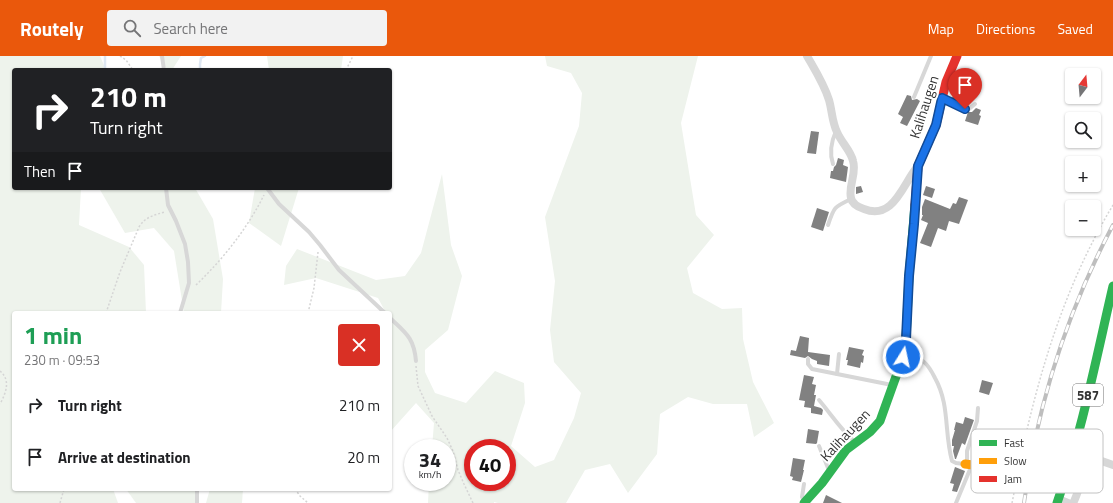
<!DOCTYPE html>
<meta charset="utf-8">
<style>
body{margin:0;font-family:"Titillium Web",sans-serif;background:#f2f2f2;color:#202124;height:100vh;display:flex;flex-direction:column;font-size:15px;white-space:nowrap}
*{box-sizing:border-box;margin:0}
p{font-size:13px;color:#757577}
.icon{flex:none;width:22px;height:22px;fill:none;stroke:currentColor;stroke-width:2;stroke-linecap:round;stroke-linejoin:round}
.map{position:relative;flex:1;overflow:hidden}
.drawer{position:absolute;left:12px;top:255px;width:380px;height:180px;display:flex;flex-direction:column;background:#fff;border-radius:4px;box-shadow:0 1px 3px #0004}
.drawer>*{flex:none}
.top-card{position:absolute;left:12px;top:12px;width:380px;height:122px;border-radius:4px;box-shadow:0 1px 3px #0004;background:#202124;color:#fff;overflow:hidden}
.needle{width:26px;rotate:16deg}
.buttons{position:absolute;left:1065px;top:12px;display:grid;gap:8px}
.buttons a{display:grid;place-items:center;width:36px;height:36px;border-radius:4px;background:#fff;box-shadow:0 1px 3px #0004;font-size:20px}
.speed{position:absolute;left:404px;top:383px;display:flex;gap:8px;font-size:20px;font-weight:700;text-align:center}
.speed>*{display:grid;place-content:center;width:52px;height:52px;border-radius:50%;background:#fff;box-shadow:0 1px 3px #0004;line-height:1}
.speed small{font-size:10px;font-weight:400}
.speed .limit{border:6px solid #d22;background:#fff;color:#111}
.pin{position:absolute;display:grid;place-items:center;width:34px;height:34px;color:#fff;margin:-41px -17px;border-radius:50% 50% 50% 0;rotate:-45deg;box-shadow:0 0 4px #0007}
.pin .icon{rotate:45deg}
.me{position:absolute;width:44px;margin:-22px;rotate:10deg;stroke-linejoin:round;filter:drop-shadow(0 0 3px #0008)}
.turn{display:flex;align-items:center;gap:14px;height:84px;padding:0 12px;font-size:18px}
.turn .icon{width:52px;height:52px;stroke-width:2.5}
.turn b{display:block;font-size:28px;line-height:34px}
.then{display:flex;align-items:center;height:38px;padding:0 12px;background:#0003;gap:8px;font-size:15px}
.round{display:grid;place-items:center;flex:none;width:42px;height:42px;border-radius:4px;background:#f2f2f2}
.headline{display:flex;align-items:center;justify-content:space-between;height:68px;padding:0 12px}
h1{font-size:24px;font-weight:700;line-height:30px;color:#1e9e55}
ul{padding:0;list-style:none}
li{display:flex;align-items:center;gap:12px;height:52px;padding:0 12px}
li div{flex:1}
li b{display:block;font-size:15px}
li em{font-style:normal}
header{display:flex;align-items:center;gap:24px;box-sizing:border-box;height:56px;padding:0 20px;background:#ea580c;color:#fff}
header strong{font-size:19px}
nav{display:flex;gap:22px;margin-inline-start:auto;font-size:14px}
.search{width:280px;height:36px;background:#f2f2f2;display:flex;align-items:center;gap:10px;box-sizing:border-box;padding:0 14px;border-radius:4px;color:#757577;font-size:15px}
.map>svg:first-child{display:block}
.green{fill:#eef3ec;fill-rule:evenodd}
.lines{fill:none;stroke-linecap:round;stroke-linejoin:round}
.stream{stroke:#dee7f2;stroke-width:2.5}
.building{fill:#818181}
.path{stroke:#d5d5d5;stroke-width:1.5;stroke-dasharray:2 2;stroke-linecap:butt}
.lane{stroke:#d7d7d7;stroke-width:4}
.street{stroke:#d7d7d7;stroke-width:8}
.fast{stroke:#30b455;stroke-width:9}
.slow{stroke:#ff9f0a;stroke-width:9}
.jam{stroke:#e5322d;stroke-width:9}
.rail-casing{stroke:#bebebe;stroke-width:4}
.rail{stroke:#fff;stroke-width:2.5;stroke-dasharray:8;stroke-linecap:butt}
.route-casing{stroke:#114b97;stroke-width:10}
.route{stroke:#1a73e8;stroke-width:7}
.labels{text-anchor:middle;stroke-width:4;stroke-linejoin:round;paint-order:stroke}
.shield{fill:#fff;stroke:#707070;stroke-width:1}
.shield-label{font-size:13px;font-weight:bold;fill:#333}
.street-label{font-size:14px;fill:#333;stroke:#fff}
.key{fill:#fff;stroke:#c2c2c2;stroke-width:1}
.key-label{font-size:11px;fill:#333}
</style>
<header>
<strong>Routely</strong>
<div class="search"><svg class="icon" aria-label="search" viewBox="0 0 24 24"><circle cx="10" cy="10" r="6"/><path d="M15 15l6 6"/></svg>Search here</div>
<nav><a>Map</a><a>Directions</a><a>Saved</a></nav>
</header>
<div class="map">
<svg width="1113" height="447" viewBox="0 0 1113 447">
<rect width="100%" height="100%" fill="#fff"/>
<g class="green">
<path d="M0 0H100L106 14H14V132H81L79 169 129 191 144 209 146 257H14V433H113L118 447H0Z"/>
<path d="M159 0H181L172 14H167Z"/>
<path d="M267 0H343L341 14H269Z"/>
<path d="M545 0H698L681 67 696 159 714 179 687 212 693 237 722 253 742 252 743 283 753 326 774 367 754 381 747 348H713L688 341 660 358 657 398 628 437 610 408 585 414 566 447H498L494 446V447H428L429 426H447V392H432L434 367 416 347 390 376V257H386L378 242 316 222 284 229 286 210 297 193 376 224 405 220 421 197 442 118 451 189 462 220 448 274 425 294V316L435 337 466 347 495 315 524 327 525 347 511 390 535 411 554 404 574 362 581 337 554 306 550 274 555 225 545 161 579 70 582 37 571 17 547 10ZM473 392H507V426H473Z"/>
<path d="M99 132H195L213 163 223 223 221 257H184L174 195 154 172 125 177Z"/>
<path d="M255 132H299L281 190 249 167Z"/>
<path d="M126 433H196V447H136Z"/>
<path d="M210 433H243L242 447H206Z"/>
</g>
<g class="lines">
<g class="stream">
<path d="M105 0V14"/>
<path d="M200 14V8L201 2 205 0"/>
</g>
</g>
<g class="building">
<path d="M956 34 962 37 958 45 952 42Z"/>
<path d="M907 39 911 40 912 44 917 43 920 45 907 70 900 67 903 61 898 58Z"/>
<path d="M976 52 981 54 979 59 981 60 978 69 965 65 968 56H972Z"/>
<path d="M811 75 819 76 816 98 807 97Z"/>
<path d="M838 102 844 104 843 109 848 111 846 126 830 122 831 115H833L834 111 836 109Z"/>
<path d="M861 130 863 136 856 138V131Z"/>
<path d="M926 130 935 133 932 142 923 139Z"/>
<path d="M959 141 968 144 959 168 949 165 946 175 938 172 931 191 920 187 928 167 921 164 923 159H922V151L925 143 950 153 953 147 956 148Z"/>
<path d="M817 152 829 156 823 175 811 171Z"/>
<path d="M800 280 809 282 808 296 830 299 829 310 817 308V305L812 303 808 300 805 302 790 299 791 294 796 295Z"/>
<path d="M849 291 864 294 862 299 864 300 863 307 861 306 860 312 847 309 848 304H846Z"/>
<path d="M804 319 814 321 812 328 816 329 814 339H816L814 350 821 352 823 354 822 359 811 357V352L804 351 805 345 799 344Z"/>
<path d="M982 324 993 327 989 339 979 336Z"/>
<path d="M965 361 974 364 965 389 962 387 956 403H955L953 395 954 390H952V384L955 374H954L956 366 963 368Z"/>
<path d="M808 373 819 375 817 387 816 388 806 387Z"/>
<path d="M793 402 805 404 803 414H804L801 426 792 424 793 421 790 420Z"/>
<path d="M955 411 965 415 957 436 952 435 954 428 950 427Z"/>
<path d="M826 439 842 447H823Z"/>
</g>
<g class="lines">
<g class="path">
<path d="M120 0 126 4 133 14"/>
<path d="M346 14 353 0"/>
<path d="M196 229C223 203 247 173 264 139"/>
<path d="M106 257 120 216 139 171C145 161 154 159 165 156"/>
<path d="M308 257 314 232 318 196"/>
<path d="M416 310 418 330 432 360 447 382 453 395 458 414 464 428 473 447"/>
<path d="M0 315C11 324 6 337 0 348"/>
<path d="M1019 409C1039 316 1064 231 1113 149"/>
<path d="M295 433 300 440 308 447"/>
<path d="M60 447 64 433"/>
<path d="M1012 447 1016 427"/>
</g>
<g class="lane">
<path d="M162 0 164 14"/>
<path d="M914 41 931 0"/>
<path d="M943 42 965 53H969L975 48"/>
<path d="M833 108C829 96 831 86 836 75"/>
<path d="M166 132 168 149 176 165 185 188 188 206 189 227 180 257"/>
<path d="M267 132 279 148 309 176 320 189 339 214 385 257"/>
<path d="M828 169C834 151 834 151 851 143"/>
<path d="M390 262C406 277 414 282 416 305"/>
<path d="M904 298C911 300 919 302 924 306 929 310 932 316 935 322 950 349 944 376 952 405L956 407 964 408"/>
<path d="M808 303V308L812 313 892 329"/>
<path d="M837 318 839 298"/>
<path d="M819 344C831 358 841 374 855 386"/>
<path d="M819 390 828 412 830 415"/>
<path d="M967 407V395L977 365 978 352"/>
<path d="M804 428 802 441 805 445"/>
<path d="M197 447V433"/>
<path d="M956 447 971 411"/>
</g>
<g class="street">
<path d="M807 0C815 14 824 28 829 44 832 54 832 66 837 76 841 86 851 95 853 105 857 117 848 130 851 142 852 148 858 151 864 153 894 165 903 127 918 110"/>
<path d="M1058 443 1068 447"/>
<path d="M1073 447C1080 436 1083 406 1096 403L1113 409"/>
</g>
<g class="fast">
<path d="M804 447 822 427 846 394 870 376 880 365 903 301 906 283 909 220 915 149"/>
<path d="M1057 447C1082 376 1096 303 1113 230"/>
</g>
<path class="slow" d="M965 408 997 412 1062 431"/>
<path class="jam" d="M915 149 918 110 936 69 946 26 957 0"/>
<g class="rail-casing">
<path id="rail" d="M1024 447C1037 350 1067 256 1113 169"/>
</g>
<use href="#rail" class="rail"/>
</g>
<g class="lines">
<g class="route-casing">
<path id="route" d="M903 301 906 283 909 220 914 168 918 110 936 69 942 42 965 53"/>
</g>
<use href="#route" class="route"/>
</g>
<g class="labels">
<rect class="shield" x="1073" y="328" width="30" height="22" rx="3"/>
<g class="shield-label">
<text x="1088" y="344">587</text>
</g>
<g class="street-label">
<text transform="translate(924 51) rotate(-72)" y="5">Kalihaugen</text>
<text transform="translate(845 379) rotate(-47)" y="5">Kalihaugen</text>
</g>
</g>
<rect x="971" y="373" width="132" height="64" rx="6" class="key"/>
<rect x="979" y="384" width="18" height="6" fill="#30b455"/>
<rect x="979" y="402" width="18" height="6" fill="#ff9f0a"/>
<rect x="979" y="420" width="18" height="6" fill="#e5322d"/>
<g class="key-label">
<text x="1004" y="391">Fast</text>
<text x="1004" y="409">Slow</text>
<text x="1004" y="427">Jam</text>
</g>
</svg>
<div class="buttons">
<a><svg class="needle" viewBox="-14 -14 28 28"><path d="M0-13l5 13h-10z" fill="#e53935"/><path d="M0 13l5-13h-10z" fill="#757577"/></svg></a>
<a><svg class="icon" aria-label="search" viewBox="0 0 24 24"><circle cx="10" cy="10" r="6"/><path d="M15 15l6 6"/></svg></a>
<a>+</a>
<a>−</a>
</div>
<div class="speed"><div>34<small>km/h</small></div><div class="limit">40</div></div>
<div class="pin" style="left:965px;top:53px;background:#d93025"><svg class="icon" aria-label="arrive" viewBox="0 0 24 24"><path d="M6 21V4h12l-3 4 3 4H6"/></svg></div>
<svg class="me" style="left:903px;top:301px" viewBox="-20 -20 40 40"><circle r="17" fill="#1a73e8" stroke="#fff" stroke-width="3"/><path d="M0-11L8 9 0 5-8 9z" fill="#fff"/></svg>
<div class="top-card">
<div class="turn"><svg class="icon" aria-label="right" viewBox="0 0 24 24"><path d="M7 20v-9h11M14 6l5 5-5 5"/></svg><div><b>210 m</b>Turn right</div></div>
<div class="then">Then<svg class="icon" aria-label="arrive" viewBox="0 0 24 24"><path d="M6 21V4h12l-3 4 3 4H6"/></svg></div>
</div>
<section class="drawer">
<div class="headline"><div><h1>1 min</h1><p>230 m · 09:53</p></div><a class="round" style="background:#d93025;color:#fff"><svg class="icon" aria-label="close" viewBox="0 0 24 24"><path d="M6 6l12 12M18 6L6 18"/></svg></a></div>
<ul>
<li><svg class="icon" aria-label="right" viewBox="0 0 24 24"><path d="M7 20v-9h11M14 6l5 5-5 5"/></svg><div><b>Turn right</b></div><em>210 m</em></li>
<li><svg class="icon" aria-label="arrive" viewBox="0 0 24 24"><path d="M6 21V4h12l-3 4 3 4H6"/></svg><div><b>Arrive at destination</b></div><em>20 m</em></li>
</ul>
</section>
</div>
